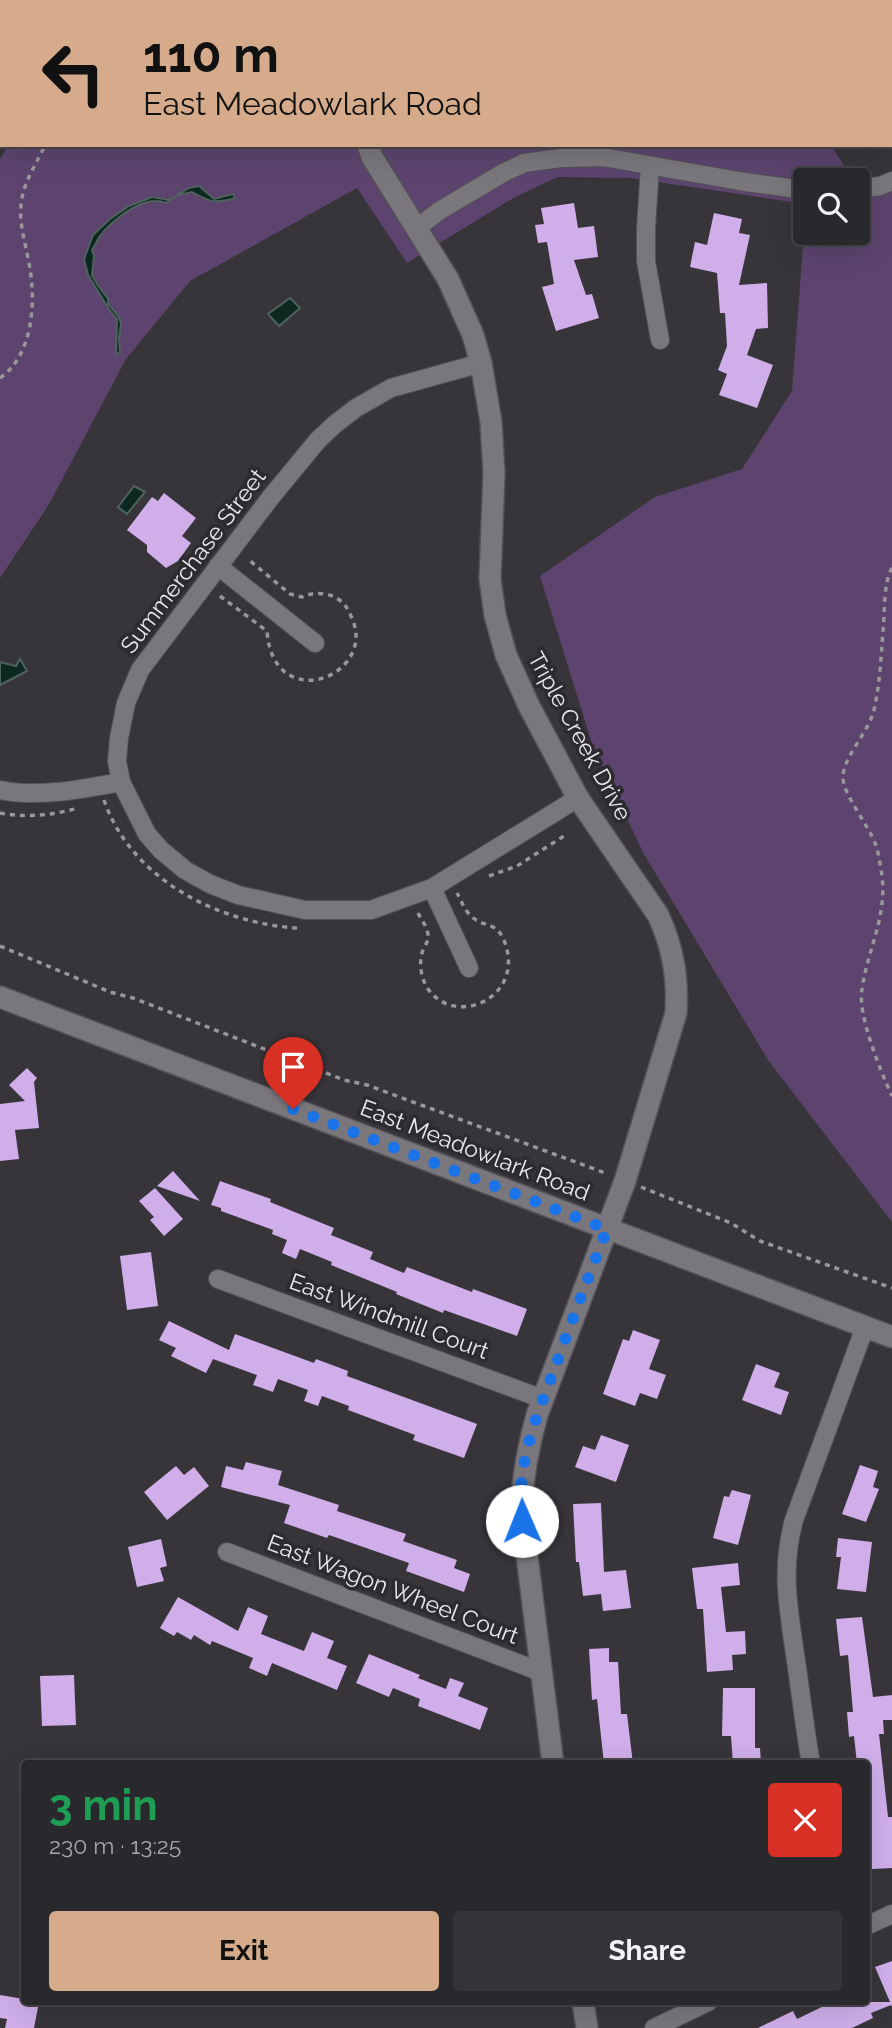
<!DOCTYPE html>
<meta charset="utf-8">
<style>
body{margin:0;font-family:Raleway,sans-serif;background:#353438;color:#f1f3f6;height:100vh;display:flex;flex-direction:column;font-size:26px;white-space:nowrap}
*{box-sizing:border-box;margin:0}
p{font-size:23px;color:#a5a6a9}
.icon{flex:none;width:38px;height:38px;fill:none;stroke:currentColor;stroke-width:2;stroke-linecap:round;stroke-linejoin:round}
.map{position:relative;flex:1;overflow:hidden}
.panel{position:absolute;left:21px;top:1760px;width:849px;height:245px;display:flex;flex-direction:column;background:#29282c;border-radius:7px;box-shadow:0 7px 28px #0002,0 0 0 2px #454448}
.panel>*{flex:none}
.top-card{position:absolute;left:0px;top:0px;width:892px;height:147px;box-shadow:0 7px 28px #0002,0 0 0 2px #454448;background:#d6ab8b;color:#111;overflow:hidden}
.buttons{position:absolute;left:793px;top:168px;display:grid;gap:14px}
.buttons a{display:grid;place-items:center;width:77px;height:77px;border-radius:7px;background:#29282c;box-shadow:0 7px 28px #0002,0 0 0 2px #454448;font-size:35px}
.pin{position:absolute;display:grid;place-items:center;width:60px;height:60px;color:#fff;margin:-72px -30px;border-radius:50% 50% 50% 0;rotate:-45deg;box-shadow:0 0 7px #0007}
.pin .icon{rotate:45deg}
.me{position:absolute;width:77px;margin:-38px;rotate:359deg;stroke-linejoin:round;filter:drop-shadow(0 0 5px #0008)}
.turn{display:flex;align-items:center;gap:24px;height:147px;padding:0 28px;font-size:32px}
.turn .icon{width:91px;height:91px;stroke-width:2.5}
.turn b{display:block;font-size:49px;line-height:60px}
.round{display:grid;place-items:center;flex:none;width:74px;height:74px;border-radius:7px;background:#353438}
.headline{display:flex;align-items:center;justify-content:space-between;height:119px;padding:0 28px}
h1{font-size:42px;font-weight:700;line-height:52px;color:#1e9e55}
.cta{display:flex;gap:14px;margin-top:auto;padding:14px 28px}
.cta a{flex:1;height:80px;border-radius:7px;background:#d6ab8b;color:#111;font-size:28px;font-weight:700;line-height:80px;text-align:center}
.cta a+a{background:#353438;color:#f1f3f6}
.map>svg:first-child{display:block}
.green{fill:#5c446e}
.water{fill:#0d2821;stroke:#4f625e;stroke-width:2}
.building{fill:#cfaeea}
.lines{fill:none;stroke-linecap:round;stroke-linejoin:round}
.street-casing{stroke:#545156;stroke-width:20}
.secondary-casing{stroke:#545156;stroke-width:24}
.path{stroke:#99979b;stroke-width:3.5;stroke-dasharray:5 5;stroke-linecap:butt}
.street{stroke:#79767c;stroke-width:18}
.secondary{stroke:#79767c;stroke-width:21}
.route{stroke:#1a73e8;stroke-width:12;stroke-dasharray:0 21.6}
.labels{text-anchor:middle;stroke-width:7;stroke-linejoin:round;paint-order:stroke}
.street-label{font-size:23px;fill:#eae8eb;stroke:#2d2b30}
</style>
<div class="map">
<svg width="892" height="2028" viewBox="0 0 892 2028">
<rect width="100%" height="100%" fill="#37353a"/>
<g class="green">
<path d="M148 0H857L854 2H146Z"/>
<path d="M8 145H831L853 180H805V204L631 178 558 177 515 197 407 263 357 188 190 281 126 359 48 506 0 578V159Z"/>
<path d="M892 172V1222L768 1060 644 854 595 753 540 576 655 497 742 469 792 391 805 220V233H858V183Z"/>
</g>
<g class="water">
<path d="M199 186 214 199 233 194 235 198C215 204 210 202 192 192L178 195 166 203C163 202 159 201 156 201 137 200 111 222 100 236 97 240 95 246 92 250L94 256 92 275 97 284 108 299V304L119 317 121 324 119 338 120 352 116 355 117 319 110 311 88 275 84 259 93 235 110 219 129 206 152 197 169 200 189 188Z"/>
<path d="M290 298 300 308 279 326 268 314Z"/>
<path d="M134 486 145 492 127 514 118 507Z"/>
<path d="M20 659 27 671 0 685V662L16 666Z"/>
</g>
<g class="building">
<path d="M574 203 578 228 594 226 598 257 574 260 586 295 592 294 599 318 556 331 542 287 554 284 547 242 538 243 535 225 544 224 541 208Z"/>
<path d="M714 213 742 219 739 233 750 235 739 285 767 283 768 328 756 329 747 355 773 365 757 408 719 395 727 374 718 370 727 346 725 313H720L717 273 690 267 695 242 707 245Z"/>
<path d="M164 493 196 518 182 536 191 543 178 561 166 568 147 552V545L127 530 152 497 158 501Z"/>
<path d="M27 1068 37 1078 34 1082 39 1128 15 1130 19 1159 0 1161V1104L25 1101 9 1085Z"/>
<path d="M173 1171 200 1201 157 1186Z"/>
<path d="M220 1181 271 1199 270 1202 334 1228 331 1235 373 1252 370 1259 404 1273 407 1267 472 1292 473 1289 527 1309 517 1336 444 1310 443 1313 396 1294 397 1292 331 1265 332 1262 300 1249 296 1259 282 1253 287 1240 272 1234 273 1230 221 1211V1208L211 1205Z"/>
<path d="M155 1188 183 1219 164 1236 150 1220 154 1217 139 1201Z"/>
<path d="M151 1252 158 1306 127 1310 120 1256Z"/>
<path d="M169 1321 229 1350 235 1334 314 1363 316 1359 348 1371 347 1376 477 1424 464 1458 413 1440 415 1435 348 1410 349 1406 322 1396 318 1406 304 1401 308 1390 278 1379 273 1392 253 1385 257 1375 213 1359 206 1373 171 1356 176 1348 159 1340Z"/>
<path d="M633 1330 660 1340 649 1369 666 1375 657 1399 640 1393 635 1406 603 1394 623 1339 629 1341Z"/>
<path d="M756 1364 780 1373 774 1387 789 1392 781 1415 742 1400Z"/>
<path d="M601 1435 629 1445 616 1482 575 1467 583 1446 595 1450Z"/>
<path d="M246 1462 282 1471 278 1485 339 1505 337 1511 406 1534 403 1541 457 1560 454 1568 470 1574 464 1592 406 1571 409 1563 329 1535 327 1538 284 1523 290 1505 221 1487 226 1466 243 1470Z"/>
<path d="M860 1465 878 1471 873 1487 879 1489 866 1522 842 1514Z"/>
<path d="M176 1466 184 1475 194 1467 209 1486 167 1520 144 1492Z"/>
<path d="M732 1490 751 1495 738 1545 713 1538 724 1496 729 1497Z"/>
<path d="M601 1503 604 1572 626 1570 631 1608 603 1611 601 1594 583 1596 579 1562H576L573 1504Z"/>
<path d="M838 1538 872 1542 866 1592 837 1589 841 1557H836Z"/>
<path d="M161 1539 167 1566 160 1568 164 1581 137 1587 128 1547Z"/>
<path d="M738 1563 740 1585 721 1587 726 1632 745 1631 746 1654 732 1655 733 1670 707 1672 703 1609H697L692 1568Z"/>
<path d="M178 1597 238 1631 248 1607 268 1616 261 1634 304 1651 312 1632 334 1641 327 1658 347 1666 337 1690 272 1663 267 1676 249 1668 253 1658 212 1641 210 1645 194 1635 191 1640 177 1632 174 1636 160 1628Z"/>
<path d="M862 1617 873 1697 892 1695V1720H883L884 1734H879L888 1817H892V1868L872 1869 870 1840H866V1764H857L854 1736 849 1737 847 1712H853L848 1655 840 1656 836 1619Z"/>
<path d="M609 1648V1662H618L621 1714H627L633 1764H604L597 1699 592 1700 589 1649Z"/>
<path d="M369 1654 420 1675 418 1678 446 1689 450 1678 464 1683 458 1696 488 1708 480 1730 418 1706 420 1699 393 1688 389 1697 356 1683Z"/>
<path d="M74 1675 76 1725 42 1726 40 1676Z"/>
<path d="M723 1688H755V1748H760L761 1764H733L731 1736H722Z"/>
<path d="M892 1961V2007L891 2005 871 2013 873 2018 852 2028H758L793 2011 797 2019 832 2002H890L875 1967Z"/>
<path d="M0 1995 24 1999V2002H39L34 2028H5L7 2019 0 2018Z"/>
</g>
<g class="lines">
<g class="street-casing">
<g id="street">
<path d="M650 166 646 228V261L660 340"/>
<path d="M858 189 880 186 892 181"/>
<path d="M417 228 439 211 503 173 524 163 561 158 603 157 745 182 805 190"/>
<path d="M481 363 391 388 356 408 334 425 318 440 271 497 140 670 126 703 119 738 117 761 121 782 147 834 161 850 185 870 210 884 238 895 305 910H371L432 888 578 798"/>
<path d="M218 566 315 643"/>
<path d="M0 790C39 798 82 789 121 782"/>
<path d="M432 888 469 968"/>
<path d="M218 1279 543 1399"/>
<path d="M227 1552 541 1672"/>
<path d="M811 1764C805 1730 801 1695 796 1661 789 1611 780 1571 794 1520L865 1327"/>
<path d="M866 1926 892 1914"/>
<path d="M654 2028 708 2002"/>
</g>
</g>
<g class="secondary-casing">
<g id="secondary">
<path d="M343 2V0"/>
<path d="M368 145 372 157 448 279 473 335 481 363 491 422 494 473 490 579 495 615 506 655 529 706 578 798 658 915C673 947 678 977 676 1013L625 1181 537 1415C528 1447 523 1474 521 1508L553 1764"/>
<path d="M0 997 892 1337"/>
<path d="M583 2002 587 2028"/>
</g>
</g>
<g class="path">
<path d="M391 0V2"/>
<path d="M205 2 208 0"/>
<path d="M568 2 571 0"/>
<path d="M0 378C32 356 36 305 30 269 27 248 19 227 21 205 23 182 36 165 45 145"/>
<path d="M892 568C883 583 885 613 883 631 881 657 880 684 874 710 869 732 843 757 843 777 842 793 869 826 875 843 879 853 880 865 882 875 887 918 868 948 862 989 857 1014 881 1072 892 1096"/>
<path d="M220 596 267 631C273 717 380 676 351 616 348 609 345 604 338 599 328 592 313 592 302 597L290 594 249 560"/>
<path d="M104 800C131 879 218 923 297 928"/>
<path d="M0 813C25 818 51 815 75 809"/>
<path d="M489 876 517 866 564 836"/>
<path d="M418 913C422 921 429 929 428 938 428 943 423 948 422 953 419 964 421 979 428 989 456 1028 522 998 506 946 498 919 484 929 471 916 465 911 461 900 457 893"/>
<path d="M0 946 110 992 133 998 344 1080 367 1085 608 1174"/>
<path d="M641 1187 731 1223 760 1241 892 1288"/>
</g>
<use href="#street" class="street"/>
<use href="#secondary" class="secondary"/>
</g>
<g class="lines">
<path class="route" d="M293 1109 607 1229C590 1274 572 1319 556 1365 537 1415 515 1466 522 1521"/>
</g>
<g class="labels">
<g class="street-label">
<text transform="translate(193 561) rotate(-53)" y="8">Summerchase Street</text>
<text transform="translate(580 736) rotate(61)" y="8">Triple Creek Drive</text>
<text transform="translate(475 1150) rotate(21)" y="8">East Meadowlark Road</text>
<text transform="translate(389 1316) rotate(20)" y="8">East Windmill Court</text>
<text transform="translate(393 1589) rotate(21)" y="8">East Wagon Wheel Court</text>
</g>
</g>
</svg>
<div class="buttons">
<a><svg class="icon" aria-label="search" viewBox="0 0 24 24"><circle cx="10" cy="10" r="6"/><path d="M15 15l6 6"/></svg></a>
</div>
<div class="pin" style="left:293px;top:1109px;background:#d93025"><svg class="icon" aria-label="arrive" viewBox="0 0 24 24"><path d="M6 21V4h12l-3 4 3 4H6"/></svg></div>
<svg class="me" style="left:522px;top:1521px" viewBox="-20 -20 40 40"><circle r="19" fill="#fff"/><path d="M0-13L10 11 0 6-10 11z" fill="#1a73e8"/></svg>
<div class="top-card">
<div class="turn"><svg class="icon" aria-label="left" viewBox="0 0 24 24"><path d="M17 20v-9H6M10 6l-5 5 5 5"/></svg><div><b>110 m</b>East Meadowlark Road</div></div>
</div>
<section class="panel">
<div class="headline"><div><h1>3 min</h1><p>230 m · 13:25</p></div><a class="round" style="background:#d93025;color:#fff"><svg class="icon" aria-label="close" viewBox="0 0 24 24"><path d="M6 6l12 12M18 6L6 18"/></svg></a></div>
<div class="cta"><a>Exit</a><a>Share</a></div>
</section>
</div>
